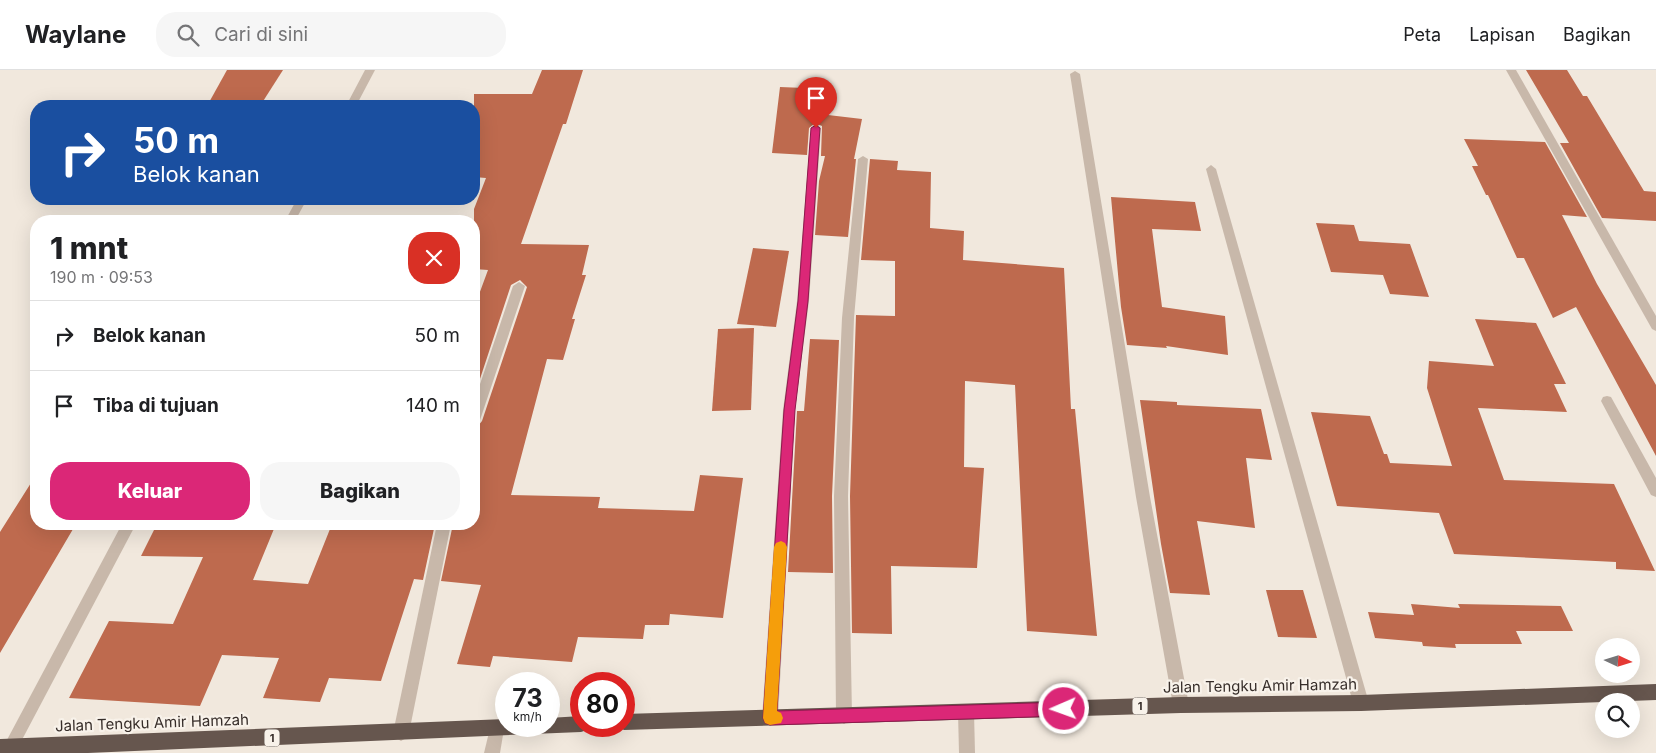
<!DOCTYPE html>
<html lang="id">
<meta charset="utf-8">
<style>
body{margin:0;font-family:Inter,sans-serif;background:#f6f6f6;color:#202124;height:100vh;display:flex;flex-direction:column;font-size:19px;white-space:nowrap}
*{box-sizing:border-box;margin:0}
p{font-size:16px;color:#757577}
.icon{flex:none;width:28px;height:28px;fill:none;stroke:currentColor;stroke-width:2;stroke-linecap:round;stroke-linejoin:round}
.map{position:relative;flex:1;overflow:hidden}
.details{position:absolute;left:30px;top:145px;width:450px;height:315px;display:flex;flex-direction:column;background:#fff;border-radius:20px;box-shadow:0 5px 20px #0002}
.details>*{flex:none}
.banner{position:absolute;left:30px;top:30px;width:450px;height:105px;border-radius:20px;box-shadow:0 5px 20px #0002;background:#1a4fa0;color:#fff;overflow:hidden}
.needle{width:32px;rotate:94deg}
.buttons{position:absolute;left:1595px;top:568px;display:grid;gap:10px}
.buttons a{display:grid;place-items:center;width:45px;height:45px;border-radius:50%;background:#fff;box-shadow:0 5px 20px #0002;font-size:25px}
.speed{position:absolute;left:495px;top:602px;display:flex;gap:10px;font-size:25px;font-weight:700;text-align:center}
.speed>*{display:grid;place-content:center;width:65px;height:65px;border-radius:50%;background:#fff;box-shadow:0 5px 20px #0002;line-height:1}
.speed small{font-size:12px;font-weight:400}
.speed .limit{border:8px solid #d22;background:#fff;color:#111}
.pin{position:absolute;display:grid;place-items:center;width:42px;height:42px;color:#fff;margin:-51px -21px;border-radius:50% 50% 50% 0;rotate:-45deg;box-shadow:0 0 5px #0007}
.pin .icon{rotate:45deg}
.me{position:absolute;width:55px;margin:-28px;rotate:268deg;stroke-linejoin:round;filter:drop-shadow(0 0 4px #0008)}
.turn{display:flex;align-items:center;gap:18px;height:105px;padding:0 20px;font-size:22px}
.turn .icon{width:65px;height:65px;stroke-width:2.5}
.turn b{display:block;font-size:35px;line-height:42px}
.round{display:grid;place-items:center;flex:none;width:52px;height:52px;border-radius:20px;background:#f6f6f6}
.overview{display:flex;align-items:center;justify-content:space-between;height:85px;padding:0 20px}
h1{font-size:30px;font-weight:800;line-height:38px}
.cta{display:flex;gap:10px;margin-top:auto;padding:10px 20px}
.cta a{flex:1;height:58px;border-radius:20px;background:#db2777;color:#fff;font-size:20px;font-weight:800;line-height:58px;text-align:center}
.cta a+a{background:#f6f6f6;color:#202124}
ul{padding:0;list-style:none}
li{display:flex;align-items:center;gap:15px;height:70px;padding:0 20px;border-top:1px solid #e0e0e0}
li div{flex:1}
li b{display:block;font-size:19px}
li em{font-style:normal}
header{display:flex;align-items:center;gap:30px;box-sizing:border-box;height:70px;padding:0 25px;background:#fff;border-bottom:1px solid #e0e0e0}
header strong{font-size:24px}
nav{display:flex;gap:28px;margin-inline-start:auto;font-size:18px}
.search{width:350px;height:45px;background:#f6f6f6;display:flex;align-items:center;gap:12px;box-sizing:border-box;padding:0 18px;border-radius:20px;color:#757577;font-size:19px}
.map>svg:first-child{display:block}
.building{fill:#be6a4e}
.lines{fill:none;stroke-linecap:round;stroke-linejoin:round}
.service{fill:#c8b8aa;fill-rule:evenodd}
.minor{fill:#c8b8aa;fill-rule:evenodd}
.trunk{fill:#66564e;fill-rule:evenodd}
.route{fill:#db2777;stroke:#8e194d}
.slow{fill:#f59e0b}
.labels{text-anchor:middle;stroke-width:4.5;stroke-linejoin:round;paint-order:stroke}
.shield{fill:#f8f2ea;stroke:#706863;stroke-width:1}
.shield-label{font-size:11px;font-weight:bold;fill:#362d29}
.near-street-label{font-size:15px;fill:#362d29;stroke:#f8f2ea}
</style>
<header>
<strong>Waylane</strong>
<div class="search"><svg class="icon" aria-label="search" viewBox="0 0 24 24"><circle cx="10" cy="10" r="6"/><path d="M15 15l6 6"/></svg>Cari di sini</div>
<nav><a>Peta</a><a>Lapisan</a><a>Bagikan</a></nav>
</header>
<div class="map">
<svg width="1656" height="683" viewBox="0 0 1656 683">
<rect width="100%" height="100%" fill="#f1e8dd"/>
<g class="building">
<path d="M227 0H283L260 36H207Z"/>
<path d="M542 0H583L566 54H563L521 174 589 175 582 205H586L572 249H575L563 290 547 289 511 425 600 427 598 438 694 441 700 405 743 408 723 548 670 544 669 555H645L643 569 578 567 572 592 493 586 490 597 457 594 481 515 441 511 453 454H474V357L478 356 482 351 527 217 520 210 511 215 474 327V238L488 200 474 199V139L486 108 474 107V24H532Z"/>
<path d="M1526 0H1567L1583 26H1587L1644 121 1656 122V151L1602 148 1560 73H1569Z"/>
<path d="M780 17 829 19 828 45 862 49 854 89H856L848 167 815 165 819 111 825 86H821L822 56 815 53 809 58 807 85 772 83Z"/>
<path d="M1464 69 1545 72 1587 147 1562 145 1597 214 1656 315V386L1576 237 1553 248 1524 188H1517L1488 125H1486L1472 96H1478Z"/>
<path d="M870 89 898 91 897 100 931 102 930 158 964 161 963 190 1064 198 1071 339H1075L1097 566 1027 561 1015 315 965 311 964 397 984 398 977 498 891 496 892 564 852 563 850 426 856 245 895 246V191L861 190Z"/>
<path d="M1111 127 1195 132 1201 161 1152 159 1162 237 1225 246 1228 285 1166 276 1167 278 1127 275 1121 237Z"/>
<path d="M1316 153 1354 155 1359 171 1410 174 1429 227 1390 224 1383 205 1331 202Z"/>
<path d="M753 178 789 181 776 257 737 254Z"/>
<path d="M1475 249 1536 253 1566 314H1554L1567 342 1478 338 1504 410 1614 414 1655 501 1616 499V492L1454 484 1439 443 1337 436 1311 342 1370 346 1384 384H1387L1390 393 1452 396 1427 318 1429 291 1494 296Z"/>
<path d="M754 258 751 340 712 341 718 259Z"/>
<path d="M810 269 839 270 832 426 833 503 788 502 797 341H804Z"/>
<path d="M1140 330 1177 332V335L1261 339 1272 390 1246 388 1255 458 1197 451 1210 525 1170 523 1161 474Z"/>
<path d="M36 405V454H76L0 583V462Z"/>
<path d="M157 454H276L253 510 308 514 332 454H435L423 510 414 509 381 611 329 608 320 632 263 628 279 588 222 585 200 636 69 628 109 551 173 554 203 487 141 486Z"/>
<path d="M1266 520H1303L1317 568 1278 567Z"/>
<path d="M1411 534 1460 538 1458 534 1561 536 1573 561H1516L1522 574H1455L1456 578 1423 576 1422 572 1375 568 1368 542 1414 545Z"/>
</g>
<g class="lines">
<path class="service" d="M1075 1 1080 4 1150 427 1189 635 1186 640 1181 643 1176 640 1173 635 1136 427 1070 4Z"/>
<g class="minor">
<path d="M365 0H375L356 36H346Z"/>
<path d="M1506 0H1516L1656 246V261L1652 259Z"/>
<path d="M816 55 821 58 809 231 795 340 778 648 775 653 770 656 765 653 762 648 783 340 797 231 811 58Z"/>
<path d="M863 86 868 89 854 248 848 426 852 646 849 651 844 654 839 651 836 646 834 426 842 248 858 89Z"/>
<path d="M1211 95 1216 99 1369 633 1366 638 1361 641 1356 638 1353 633 1206 99Z"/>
<path d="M297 129H307L295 151H285Z"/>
<path d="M519 212 525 216 480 350 478 354 474 355V332L513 216Z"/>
<path d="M1607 326 1611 327 1656 408V427L1651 425 1601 331 1603 327Z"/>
<path d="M122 454H136L15 683H0Z"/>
<path d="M437 454H451L409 663 406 668 401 671 396 668 393 663Z"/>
<path d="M966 634 971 637 974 642 975 683H959L958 642 961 637Z"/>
<path d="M496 651 501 654 504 659 500 683H484L491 654Z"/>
</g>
<g class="trunk">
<path d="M1656 614V630L1361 641 1181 643 624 660 617 656H624V644L1181 627 1361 625Z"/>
<path d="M581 646V656H589L587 660 581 662 88 683H0V669L506 649V656H549V648Z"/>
</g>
</g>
<path class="route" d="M816 55 820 58 808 231 795 340 777 641 1064 632 1069 634 1071 639 1069 644 1064 646 770 655 765 653 763 648 784 340 798 231 811 58Z"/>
<path class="slow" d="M781 471 785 473 787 477 777 641 781 643 783 648 781 653 770 655 765 653 763 648 774 477 776 473Z"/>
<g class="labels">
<g class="shield">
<rect x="1132.5" y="627.5" width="15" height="17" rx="4"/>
<rect x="264.5" y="659.5" width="15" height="17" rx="4"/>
</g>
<g class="shield-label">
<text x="1140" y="640">1</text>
<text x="272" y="672">1</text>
</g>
<g class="near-street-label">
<text transform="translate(1260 616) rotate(-1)" y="5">Jalan Tengku Amir Hamzah</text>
<text transform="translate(152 653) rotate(-2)" y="5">Jalan Tengku Amir Hamzah</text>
</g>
</g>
</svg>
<div class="buttons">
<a><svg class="needle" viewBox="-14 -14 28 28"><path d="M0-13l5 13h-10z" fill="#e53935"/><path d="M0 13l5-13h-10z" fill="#757577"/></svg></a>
<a><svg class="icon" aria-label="search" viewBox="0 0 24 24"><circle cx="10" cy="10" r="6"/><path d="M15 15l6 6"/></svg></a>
</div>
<div class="speed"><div>73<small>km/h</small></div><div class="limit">80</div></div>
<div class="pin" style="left:816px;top:58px;background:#d93025"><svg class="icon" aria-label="arrive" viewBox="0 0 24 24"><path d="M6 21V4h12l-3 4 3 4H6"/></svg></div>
<svg class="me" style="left:1064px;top:639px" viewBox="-20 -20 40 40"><circle r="17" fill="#db2777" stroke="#fff" stroke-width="3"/><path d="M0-11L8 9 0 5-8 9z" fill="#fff"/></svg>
<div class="banner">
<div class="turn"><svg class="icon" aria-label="right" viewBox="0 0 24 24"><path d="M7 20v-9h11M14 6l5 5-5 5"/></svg><div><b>50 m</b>Belok kanan</div></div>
</div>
<section class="details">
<div class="overview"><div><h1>1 mnt</h1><p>190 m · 09:53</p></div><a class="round" style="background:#d93025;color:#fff"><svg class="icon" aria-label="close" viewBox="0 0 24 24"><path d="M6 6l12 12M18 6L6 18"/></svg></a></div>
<ul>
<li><svg class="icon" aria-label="right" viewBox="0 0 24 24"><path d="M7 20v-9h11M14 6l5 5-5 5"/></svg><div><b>Belok kanan</b></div><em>50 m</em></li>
<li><svg class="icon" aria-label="arrive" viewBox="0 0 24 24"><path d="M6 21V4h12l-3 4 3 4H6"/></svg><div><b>Tiba di tujuan</b></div><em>140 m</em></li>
</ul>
<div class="cta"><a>Keluar</a><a>Bagikan</a></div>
</section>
</div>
